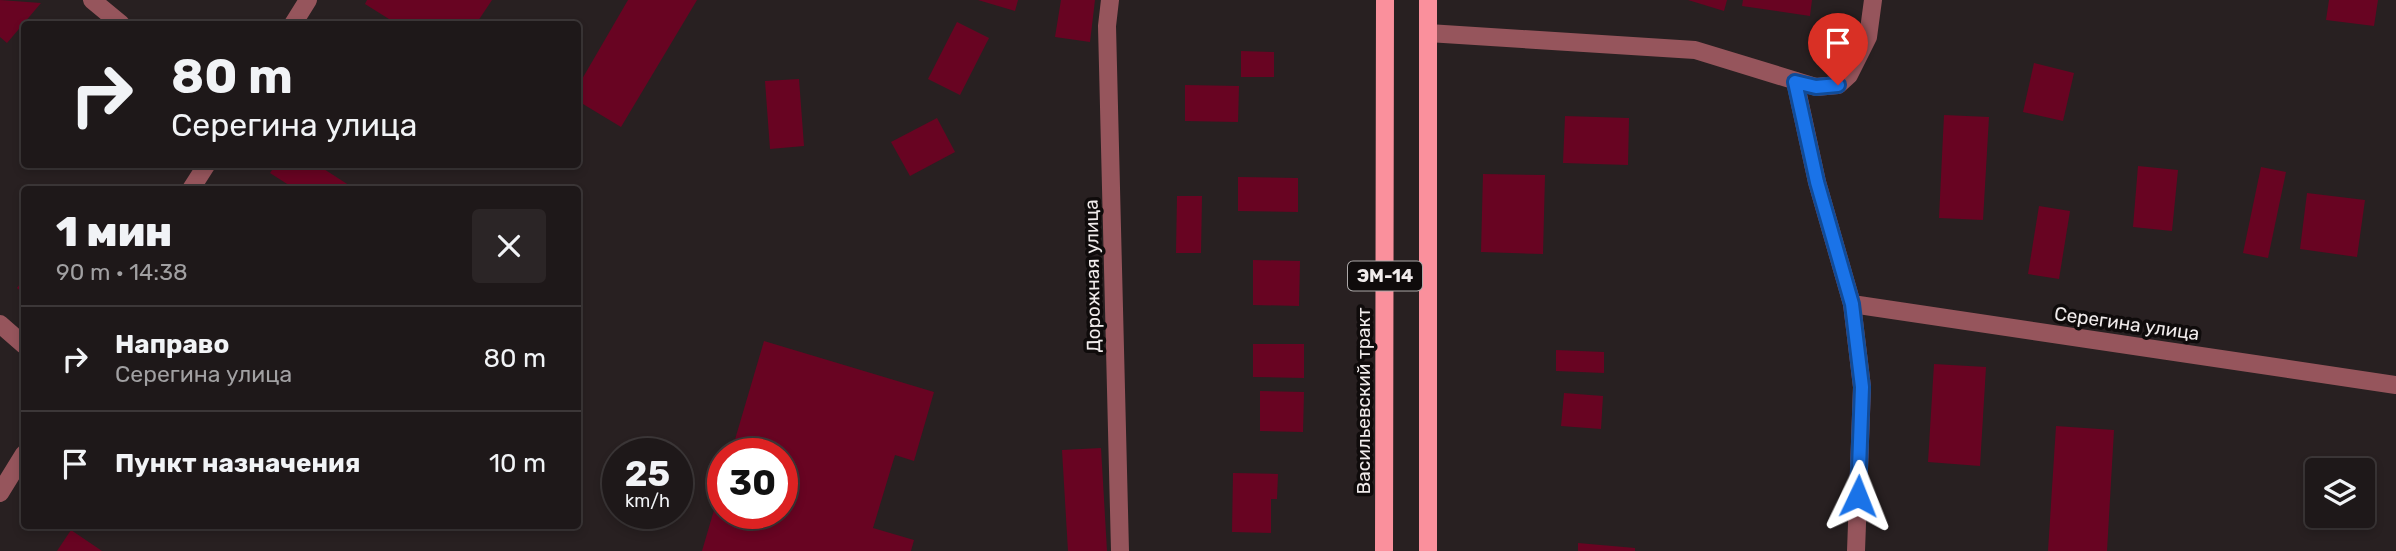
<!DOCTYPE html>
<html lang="ru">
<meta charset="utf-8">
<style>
body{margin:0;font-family:Rubik,sans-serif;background:#2b2526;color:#f1f3f6;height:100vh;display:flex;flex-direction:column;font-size:26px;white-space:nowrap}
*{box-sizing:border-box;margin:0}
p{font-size:23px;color:#a1a0a2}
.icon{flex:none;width:38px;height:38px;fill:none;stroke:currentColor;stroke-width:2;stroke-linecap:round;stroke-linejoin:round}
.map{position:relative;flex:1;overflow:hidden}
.panel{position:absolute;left:21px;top:186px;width:560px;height:343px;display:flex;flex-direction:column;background:#1e1819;border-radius:7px;box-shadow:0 4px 10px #0003,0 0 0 2px #3c3738}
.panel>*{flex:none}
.guide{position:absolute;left:21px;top:21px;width:560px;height:147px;border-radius:7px;box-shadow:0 4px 10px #0003,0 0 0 2px #3c3738;background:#1e1819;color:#f1f3f6;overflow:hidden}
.buttons{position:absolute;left:2305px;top:458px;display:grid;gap:14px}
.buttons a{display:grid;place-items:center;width:70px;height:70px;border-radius:7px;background:#1e1819;box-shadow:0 4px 10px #0003,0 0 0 2px #3c3738;font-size:35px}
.speed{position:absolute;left:602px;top:438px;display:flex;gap:14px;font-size:35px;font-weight:700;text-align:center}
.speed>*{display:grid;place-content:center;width:91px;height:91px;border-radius:50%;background:#1e1819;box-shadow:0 4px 10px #0003,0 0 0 2px #3c3738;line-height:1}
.speed small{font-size:18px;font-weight:400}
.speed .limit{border:10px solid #d22;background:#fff;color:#111}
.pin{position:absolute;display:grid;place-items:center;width:60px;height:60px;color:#fff;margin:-72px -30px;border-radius:50% 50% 50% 0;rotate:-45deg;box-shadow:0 0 7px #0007}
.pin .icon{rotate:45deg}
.me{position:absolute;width:77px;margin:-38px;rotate:2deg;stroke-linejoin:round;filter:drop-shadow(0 0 5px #0008)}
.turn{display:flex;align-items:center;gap:24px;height:147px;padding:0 35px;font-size:32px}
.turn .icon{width:91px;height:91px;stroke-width:2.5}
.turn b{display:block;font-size:49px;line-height:60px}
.round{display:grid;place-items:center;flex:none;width:74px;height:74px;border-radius:7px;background:#2b2526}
.summary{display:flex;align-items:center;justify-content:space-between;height:119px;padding:0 35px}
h1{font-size:42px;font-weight:800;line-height:52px}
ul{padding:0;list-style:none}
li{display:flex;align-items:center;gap:21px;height:105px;padding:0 35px;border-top:2px solid #3c3738}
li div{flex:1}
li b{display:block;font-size:26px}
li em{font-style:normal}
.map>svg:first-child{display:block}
.building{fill:#680422}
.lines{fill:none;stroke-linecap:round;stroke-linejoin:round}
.minor{stroke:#96555c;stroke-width:18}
.primary{stroke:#fa909c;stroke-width:18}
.route-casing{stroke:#114b97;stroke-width:18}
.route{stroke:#1a73e8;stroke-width:12}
.labels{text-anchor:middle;stroke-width:7;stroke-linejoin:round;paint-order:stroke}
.shield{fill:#0f0b0b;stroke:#aca8a8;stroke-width:2}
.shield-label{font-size:18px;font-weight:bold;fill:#f0ebeb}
.street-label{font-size:19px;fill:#f0ebeb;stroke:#0f0b0b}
</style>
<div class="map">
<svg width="2396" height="551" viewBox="0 0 2396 551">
<rect width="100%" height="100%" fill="#282021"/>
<g class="building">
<path d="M0 0 41 3 7 43 0 37Z"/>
<path d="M367 0H492L476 24H397L365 4Z"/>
<path d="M628 0H697L621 127 578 101V86Z"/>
<path d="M978 0H1018L1015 11Z"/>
<path d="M1061 0H1095L1090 42 1055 37Z"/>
<path d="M1688 0H1727L1724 11Z"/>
<path d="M1743 0H1812L1810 16 1742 6Z"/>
<path d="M2329 0H2378L2374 26 2326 20Z"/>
<path d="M957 22 989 38 960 95 928 79Z"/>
<path d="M1241 51 1274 52V77H1241Z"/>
<path d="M2034 63 2074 73 2063 121 2023 112Z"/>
<path d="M799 79 804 146 770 149 765 81Z"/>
<path d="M1185 85 1239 86 1238 122 1185 121Z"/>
<path d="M1944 115 1989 117 1983 220 1939 218Z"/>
<path d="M1565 116 1629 118 1628 165 1563 163Z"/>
<path d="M937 118 955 152 910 176 891 142Z"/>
<path d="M276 164H316L355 189H295L270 173Z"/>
<path d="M2138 166 2178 170 2172 231 2133 227Z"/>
<path d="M2261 167 2286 172 2268 258 2243 253Z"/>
<path d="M1483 174 1545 175 1543 254 1481 252Z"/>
<path d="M1238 177 1298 178V212L1238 211Z"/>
<path d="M2307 193 2365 200 2357 257 2300 249Z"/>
<path d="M1177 196H1202L1201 253H1176Z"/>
<path d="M2039 206 2070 211 2059 279 2028 274Z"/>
<path d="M1253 260 1300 261 1299 306 1253 305Z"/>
<path d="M24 279V294L17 288Z"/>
<path d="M764 341 934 392 914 461 895 455 873 528 914 540 911 551H702L722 483 723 513H782V453H731Z"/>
<path d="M1253 344H1304V378L1253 377Z"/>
<path d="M1556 350 1604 352V373L1556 371Z"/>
<path d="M1934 364 1986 367 1980 466 1928 462Z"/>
<path d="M1260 391 1304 392 1303 432 1260 431Z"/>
<path d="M1564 393 1603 396 1601 429 1561 426Z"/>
<path d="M2056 426 2114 430 2107 551H2048Z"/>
<path d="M1101 448 1107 551H1068L1062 450Z"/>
<path d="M1233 473 1278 474 1277 499H1271V533L1232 532Z"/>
<path d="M71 530 102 551H57Z"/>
<path d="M1578 543 1635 548V551H1578Z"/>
</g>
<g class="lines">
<g class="minor">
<path d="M92 0 121 24"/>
<path d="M1110 0 1107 26 1120 551"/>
<path d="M293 24 308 0"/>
<path d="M1428 33 1695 50 1816 87 1838 85 1849 75 1868 37 1873 0"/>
<path d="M1795 81 1817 182 1852 304 1862 387 1856 551"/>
<path d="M191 189 207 164"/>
<path d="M1852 304 2396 385"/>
<path d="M0 324 24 345"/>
<path d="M0 493 24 454"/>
</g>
<g class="primary">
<path d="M1428 0V551"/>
<path d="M1384 551 1385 0"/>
</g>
</g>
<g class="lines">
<g class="route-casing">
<path id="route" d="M1838 85 1816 87 1795 82 1817 182 1852 304 1862 387 1858 496"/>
</g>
<use href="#route" class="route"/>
</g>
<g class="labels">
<rect class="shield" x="1348" y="261.5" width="74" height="29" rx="5"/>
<g class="shield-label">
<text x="1385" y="282">ЭМ-14</text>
</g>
<g class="street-label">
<text transform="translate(1092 276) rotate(-91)" y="7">Дорожная улица</text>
<text transform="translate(2127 323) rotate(8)" y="7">Серегина улица</text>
<text transform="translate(1363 401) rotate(-90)" y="7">Васильевский тракт</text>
</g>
</g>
</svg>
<div class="buttons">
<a><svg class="icon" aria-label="layers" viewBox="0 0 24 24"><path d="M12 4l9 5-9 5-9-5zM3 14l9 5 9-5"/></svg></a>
</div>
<div class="speed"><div>25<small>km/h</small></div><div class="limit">30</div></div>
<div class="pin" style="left:1838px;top:85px;background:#d93025"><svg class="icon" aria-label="arrive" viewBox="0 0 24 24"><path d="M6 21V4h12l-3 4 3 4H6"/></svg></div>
<svg class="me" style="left:1858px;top:496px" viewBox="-20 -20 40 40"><path d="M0-17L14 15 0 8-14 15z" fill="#1a73e8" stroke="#fff" stroke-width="4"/></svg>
<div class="guide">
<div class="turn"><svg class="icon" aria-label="right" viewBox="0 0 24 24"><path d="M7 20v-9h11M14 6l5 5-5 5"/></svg><div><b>80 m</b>Серегина улица</div></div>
</div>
<section class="panel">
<div class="summary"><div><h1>1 мин</h1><p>90 m · 14:38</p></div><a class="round"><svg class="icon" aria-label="close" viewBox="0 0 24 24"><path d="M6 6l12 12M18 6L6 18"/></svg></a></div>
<ul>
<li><svg class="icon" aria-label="right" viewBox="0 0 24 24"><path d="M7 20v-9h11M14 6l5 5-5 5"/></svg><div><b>Направо</b><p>Серегина улица</p></div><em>80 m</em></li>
<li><svg class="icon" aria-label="arrive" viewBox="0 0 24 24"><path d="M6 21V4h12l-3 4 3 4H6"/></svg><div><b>Пункт назначения</b></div><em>10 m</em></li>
</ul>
</section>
</div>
